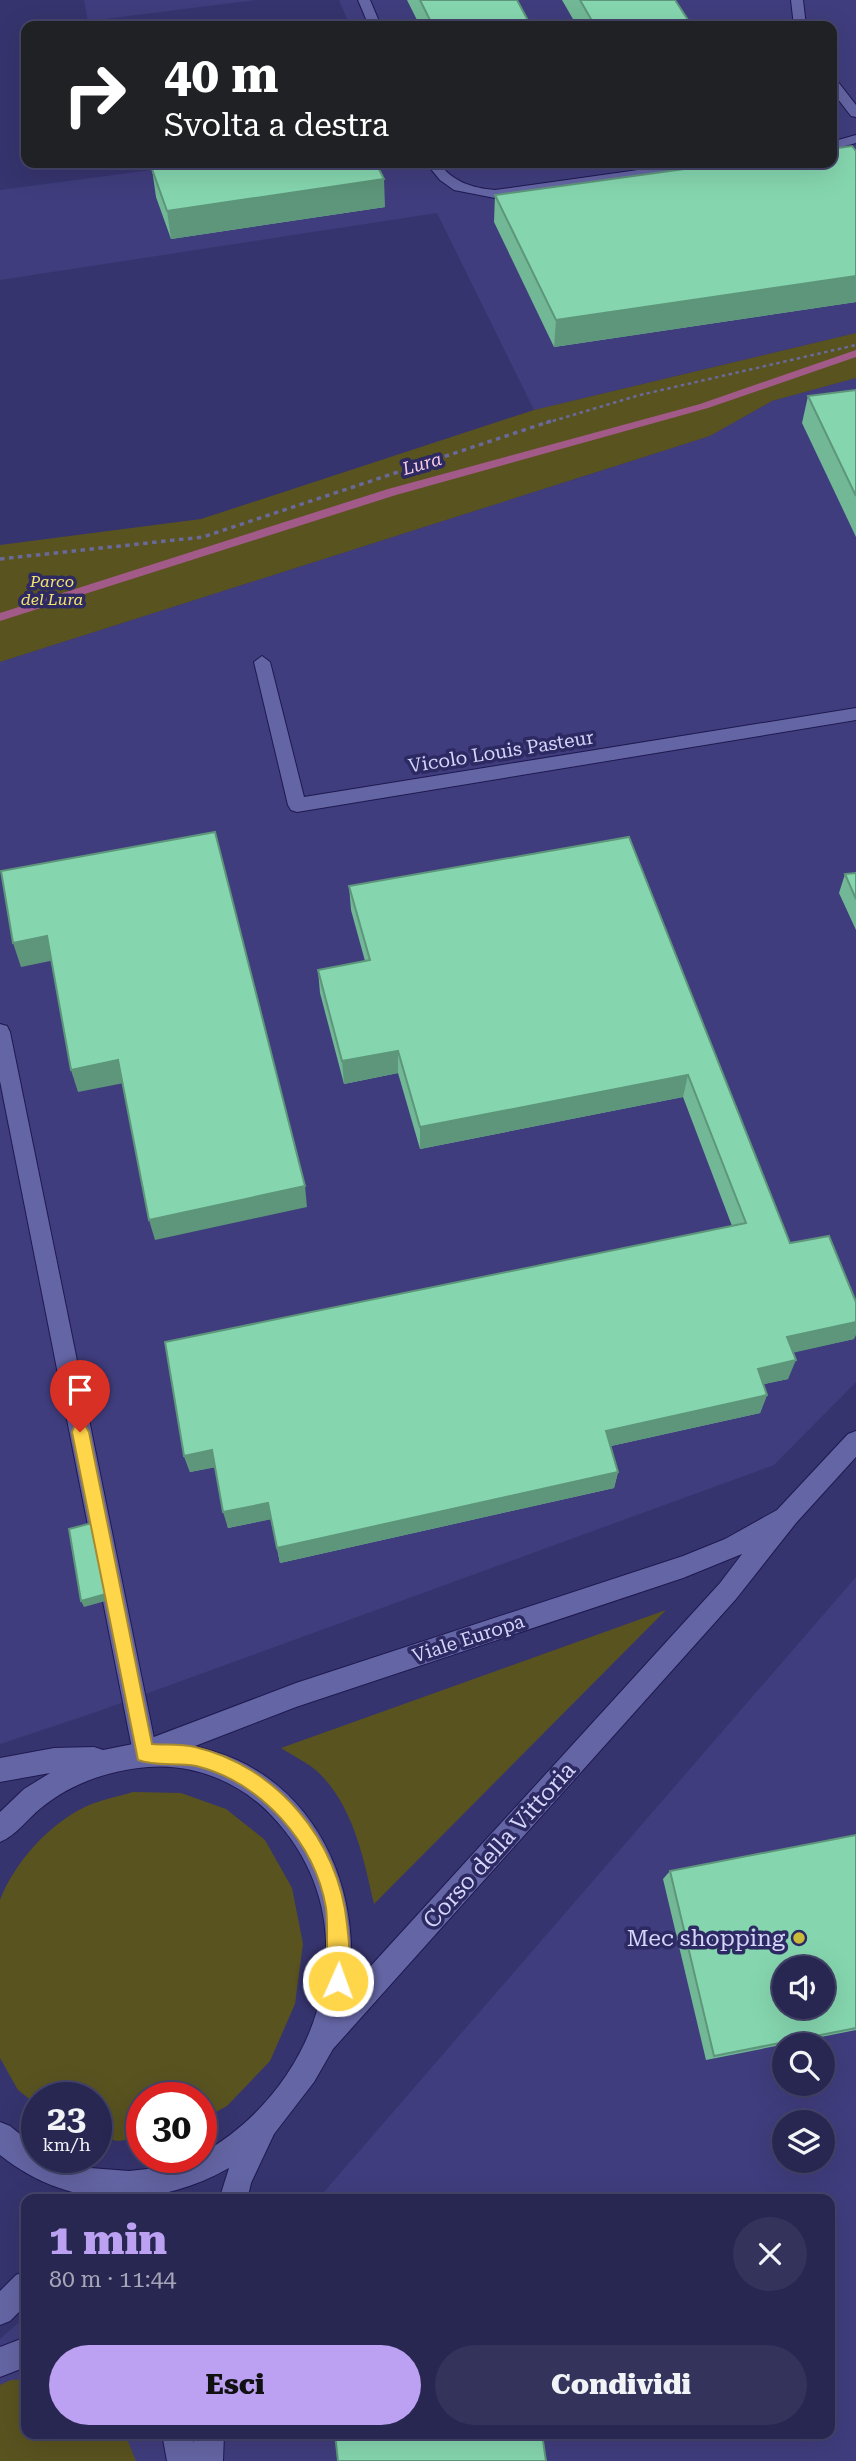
<!DOCTYPE html>
<html lang="it">
<meta charset="utf-8">
<style>
body{margin:0;font-family:"Roboto Serif",serif;background:#34335c;color:#f1f3f6;height:100vh;display:flex;flex-direction:column;font-size:26px;white-space:nowrap}
*{box-sizing:border-box;margin:0}
p{font-size:23px;color:#a5a5b8}
.icon{flex:none;width:38px;height:38px;fill:none;stroke:currentColor;stroke-width:2;stroke-linecap:round;stroke-linejoin:round}
.map{position:relative;flex:1;overflow:hidden}
.panel{position:absolute;left:21px;top:2194px;width:814px;height:245px;display:flex;flex-direction:column;background:#282752;border-radius:14px;box-shadow:0 7px 28px #0002,0 0 0 2px #444469}
.panel>*{flex:none}
.banner{position:absolute;left:21px;top:21px;width:816px;height:147px;border-radius:14px;box-shadow:0 7px 28px #0002,0 0 0 2px #444469;background:#202124;color:#fff;overflow:hidden}
.controls{position:absolute;left:772px;top:1956px;display:grid;gap:14px}
.controls a{display:grid;place-items:center;width:63px;height:63px;border-radius:50%;background:#282752;box-shadow:0 7px 28px #0002,0 0 0 2px #444469;font-size:35px}
.speed{position:absolute;left:21px;top:2082px;display:flex;gap:14px;font-size:35px;font-weight:700;text-align:center}
.speed>*{display:grid;place-content:center;width:91px;height:91px;border-radius:50%;background:#282752;box-shadow:0 7px 28px #0002,0 0 0 2px #444469;line-height:1}
.speed small{font-size:18px;font-weight:400}
.speed .limit{border:10px solid #d22;background:#fff;color:#111}
.pin{position:absolute;display:grid;place-items:center;width:60px;height:60px;color:#fff;margin:-72px -30px;border-radius:50% 50% 50% 0;rotate:-45deg;box-shadow:0 0 7px #0007}
.pin .icon{rotate:45deg}
.me{position:absolute;width:77px;margin:-38px;rotate:2deg;stroke-linejoin:round;filter:drop-shadow(0 0 5px #0008)}
.turn{display:flex;align-items:center;gap:24px;height:147px;padding:0 28px;font-size:32px}
.turn .icon{width:91px;height:91px;stroke-width:2.5}
.turn b{display:block;font-size:49px;line-height:60px}
.round{display:grid;place-items:center;flex:none;width:74px;height:74px;border-radius:37px;background:#34335c}
.headline{display:flex;align-items:center;justify-content:space-between;height:119px;padding:0 28px}
h1{font-size:42px;font-weight:800;line-height:52px;color:#bca0f2}
.button{display:flex;gap:14px;margin-top:auto;padding:14px 28px}
.button a{flex:1;height:80px;border-radius:42px;background:#bca0f2;color:#111;font-size:28px;font-weight:800;line-height:80px;text-align:center}
.button a+a{background:#34335c;color:#f1f3f6}
.map>svg:first-child{display:block}
.built{fill:#403d7e;fill-rule:evenodd}
.green{fill:#595320}
.lines{fill:none;stroke-linecap:round;stroke-linejoin:round}
.stream{fill:#a25a88;fill-rule:evenodd}
.lane-casing{stroke:#1f1950;stroke-width:2}
.street-casing{stroke:#1f1950;stroke-width:2}
.path-far1{stroke:#6a699c;stroke-width:2.5;stroke-dasharray:3.5 3.5;stroke-linecap:butt}
.path{stroke:#6a699c;stroke-width:3.5;stroke-dasharray:4.5 4.5;stroke-linecap:butt}
.lane{fill:#6465a4;fill-rule:evenodd}
.street{fill:#6465a4;fill-rule:evenodd}
.wall{fill:#72b896}
.shaded-wall{fill:#5d967a}
.building{fill:#85d6af;stroke:#5d967a;stroke-width:2;fill-rule:evenodd}
.route{fill:#ffd54a;stroke:#a68a30;stroke-width:2}
.poi-dot{fill:#caba3a;stroke:#2d2962;stroke-width:2.5}
.labels{text-anchor:middle;stroke-width:7;stroke-linejoin:round;paint-order:stroke}
.far-park-label{font-size:16px;font-style:italic;fill:#f3e56d;stroke:#2d2962}
.far-water-label{font-size:18px;font-style:italic;fill:#f4cae3;stroke:#2d2962}
.street-label{font-size:19px;fill:#d3d5f9;stroke:#2d2962}
.near-street-label{font-size:23px;fill:#d3d5f9;stroke:#2d2962}
.near-poi-label{font-size:23px;fill:#d3d5f9;stroke:#2d2962;text-anchor:end}
</style>
<div class="map">
<svg width="856" height="2461" viewBox="0 0 856 2461">
<rect width="100%" height="100%" fill="#36346e"/>
<g class="built">
<path d="M84 0H257L88 21Z"/>
<path d="M339 0H856V333L534 410 437 213 0 280V190L204 163H831V26H350Z"/>
<path d="M856 378V1382L774 1465 96 1712 0 1744V662L710 436 772 401Z"/>
<path d="M856 1577V2461H0V2339L26 2316V2434H830V2200H317ZM784 1969H822V2007H784ZM784 2046H822V2084H784ZM784 2123H822V2161H784Z"/>
</g>
<g class="green">
<path d="M856 333V378L772 401 710 436 0 662V545L201 519 534 410Z"/>
<path d="M666 1610 374 1904C364 1860 354 1809 321 1775 311 1764 293 1756 281 1748Z"/>
<path d="M133 1792 181 1793 226 1809 265 1840 292 1888 303 1944 295 2004 270 2061 227 2106 201 2120V2098H142V2138L117 2141 96 2135V2098H37V2105L18 2090 0 2058V1900C15 1862 48 1825 85 1807 99 1800 117 1797 133 1792Z"/>
<path d="M26 2379V2434H125L136 2461H0V2385L11 2380Z"/>
</g>
<g class="lines">
<path class="stream" d="M856 350V357L708 408 396 495 0 621V613L388 489 700 404Z"/>
<g class="lane-casing">
<path id="lane" d="M0 1024 7 1026 10 1032 157 1753 154 1762 145 1765 136 1762 133 1753 0 1081Z"/>
</g>
<g class="street-casing">
<g id="street">
<path d="M358 0H370L381 26H369Z"/>
<path d="M791 0H803L806 26H794Z"/>
<path d="M831 77 835 78 856 105V117L851 116 831 90Z"/>
<path d="M856 135V143L831 150V142Z"/>
<path d="M426 163H439C453 182 472 188 495 190L688 163H721L714 167 495 198 454 190 440 180Z"/>
<path d="M262 656 270 662 304 797 856 708V720L297 812 291 810 288 805 254 662Z"/>
<path d="M856 1431V1457L796 1523 736 1599 333 2049 314 2082 274 2134 251 2183 247 2200H219L229 2168C155 2210 68 2210 0 2155V2122L10 2126 37 2148V2158H54L90 2168 129 2171 166 2167 201 2158V2154C322 2086 374 1923 272 1816 241 1783 195 1763 148 1767 110 1770 71 1783 41 1808 27 1819 17 1835 0 1842V1812L24 1789 50 1773 0 1782V1758L54 1748 94 1747 103 1750 138 1743 296 1683 683 1556 725 1539 777 1510 848 1434ZM742 1554 720 1583 348 1991C363 1900 324 1800 237 1760 224 1754 209 1750 195 1746L296 1707 683 1578Z"/>
<path d="M26 2271V2305L10 2321 0 2325V2291L16 2275Z"/>
<path d="M26 2337V2367L0 2377V2347Z"/>
<path d="M162 2434H192L194 2443V2434H224L223 2461H167Z"/>
</g>
</g>
<path class="path-far1" d="M546 423 640 395 856 345"/>
<path class="path" d="M0 559 203 537 551 421"/>
<use href="#lane" class="lane"/>
<use href="#street" class="street"/>
</g>
<g class="wall">
<path d="M407 0H517L531 26H420Z"/>
<path d="M562 0H675L692 26H577Z"/>
<path d="M856 151V302L554 347 494 222 495 195Z"/>
<path d="M152 169 385 207 171 239 156 197Z"/>
<path d="M856 390V537L802 423 808 396Z"/>
<path d="M629 837 790 1243 854 1339 793 1352 788 1379 764 1384 767 1395 760 1413 611 1446 618 1472 614 1488 280 1563 271 1519 228 1528 215 1467 190 1472 184 1456 732 1226 683 1097 420 1149 398 1073 344 1084 320 993 318 970 365 961 351 910 349 886Z"/>
<path d="M856 873V930L839 893 845 874Z"/>
<path d="M856 1835V2030L706 2060 663 1879 670 1871Z"/>
</g>
<g class="shaded-wall">
<path d="M384 179 385 207 171 239 167 211Z"/>
<path d="M856 276V302L554 347 556 320Z"/>
<path d="M47 936 55 960 21 967 13 943Z"/>
<path d="M398 1051V1073L344 1084 342 1061Z"/>
<path d="M118 1060 124 1083 78 1092 71 1070Z"/>
<path d="M688 1075 683 1097 420 1149V1127Z"/>
<path d="M305 1186 307 1207 155 1240 149 1220Z"/>
<path d="M856 1322V1335L854 1339 779 1356 787 1337Z"/>
<path d="M796 1360 788 1379 751 1387 758 1369Z"/>
<path d="M767 1395 760 1413 602 1448 606 1431Z"/>
<path d="M212 1450 217 1467 190 1472 184 1456Z"/>
<path d="M618 1472 614 1488 280 1563 277 1548Z"/>
<path d="M268 1503 272 1519 228 1528 223 1512Z"/>
<path d="M92 1523 95 1529 109 1600 84 1607 81 1601Z"/>
</g>
<g class="building">
<path d="M420 0H517L531 26H433Z"/>
<path d="M580 0H675L692 26H595Z"/>
<path d="M852 146 856 151V276L556 320 495 195 728 163H831V149Z"/>
<path d="M199 163H376L384 179 167 211 152 169Z"/>
<path d="M856 390V496L808 396Z"/>
<path d="M215 832 305 1186 149 1220 118 1060 71 1070 47 936 13 943 1 871Z"/>
<path d="M629 837 790 1243 829 1236 856 1302V1322L787 1337 796 1360 758 1369 767 1395 606 1431 618 1472 277 1548 268 1503 223 1512 212 1450 184 1456 165 1342 746 1223 688 1075 420 1127 398 1051 342 1061 318 970 370 960 349 886Z"/>
<path d="M856 873V899L845 874Z"/>
<path d="M92 1523 106 1594 81 1601 69 1529Z"/>
<path d="M856 1835V2028L714 2056 670 1871ZM784 1969H822V2007H784Z"/>
<path d="M335 2434H542L546 2461H338Z"/>
</g>
<path class="route" d="M80 1424 86 1427 89 1432 152 1744C166 1745 182 1744 195 1747 277 1766 339 1841 347 1924 349 1944 353 1969 345 1988L338 1991 331 1988C324 1972 329 1929 326 1908 315 1843 261 1782 196 1766 177 1762 156 1767 138 1760L72 1432 74 1427Z"/>
<circle class="poi-dot" cx="799" cy="1938" r="7"/>
<g class="labels">
<g class="far-park-label">
<text x="52" y="587">Parco<tspan x="52" dy="18">del Lura</tspan></text>
</g>
<g class="far-water-label">
<text transform="translate(422 464) rotate(-16)" y="6">Lura</text>
</g>
<g class="street-label">
<text transform="translate(501 751) rotate(-9)" y="7">Vicolo Louis Pasteur</text>
<text transform="translate(468 1638) rotate(-18)" y="7">Viale Europa</text>
</g>
<g class="near-street-label">
<text transform="translate(499 1845) rotate(-48)" y="8">Corso della Vittoria</text>
</g>
<g class="near-poi-label">
<text x="785" y="1946">Mec shopping</text>
</g>
</g>
</svg>
<div class="controls">
<a><svg class="icon" aria-label="sound" viewBox="0 0 24 24"><path d="M4 9h4l5-4v14l-5-4H4zM17 9q2 3 0 6"/></svg></a>
<a><svg class="icon" aria-label="search" viewBox="0 0 24 24"><circle cx="10" cy="10" r="6"/><path d="M15 15l6 6"/></svg></a>
<a><svg class="icon" aria-label="layers" viewBox="0 0 24 24"><path d="M12 4l9 5-9 5-9-5zM3 14l9 5 9-5"/></svg></a>
</div>
<div class="speed"><div>23<small>km/h</small></div><div class="limit">30</div></div>
<div class="pin" style="left:80px;top:1432px;background:#d93025"><svg class="icon" aria-label="arrive" viewBox="0 0 24 24"><path d="M6 21V4h12l-3 4 3 4H6"/></svg></div>
<svg class="me" style="left:338px;top:1981px" viewBox="-20 -20 40 40"><circle r="17" fill="#ffd54a" stroke="#fff" stroke-width="3"/><path d="M0-11L8 9 0 5-8 9z" fill="#fff"/></svg>
<div class="banner">
<div class="turn"><svg class="icon" aria-label="right" viewBox="0 0 24 24"><path d="M7 20v-9h11M14 6l5 5-5 5"/></svg><div><b>40 m</b>Svolta a destra</div></div>
</div>
<section class="panel">
<div class="headline"><div><h1>1 min</h1><p>80 m · 11:44</p></div><a class="round"><svg class="icon" aria-label="close" viewBox="0 0 24 24"><path d="M6 6l12 12M18 6L6 18"/></svg></a></div>
<div class="button"><a>Esci</a><a>Condividi</a></div>
</section>
</div>
